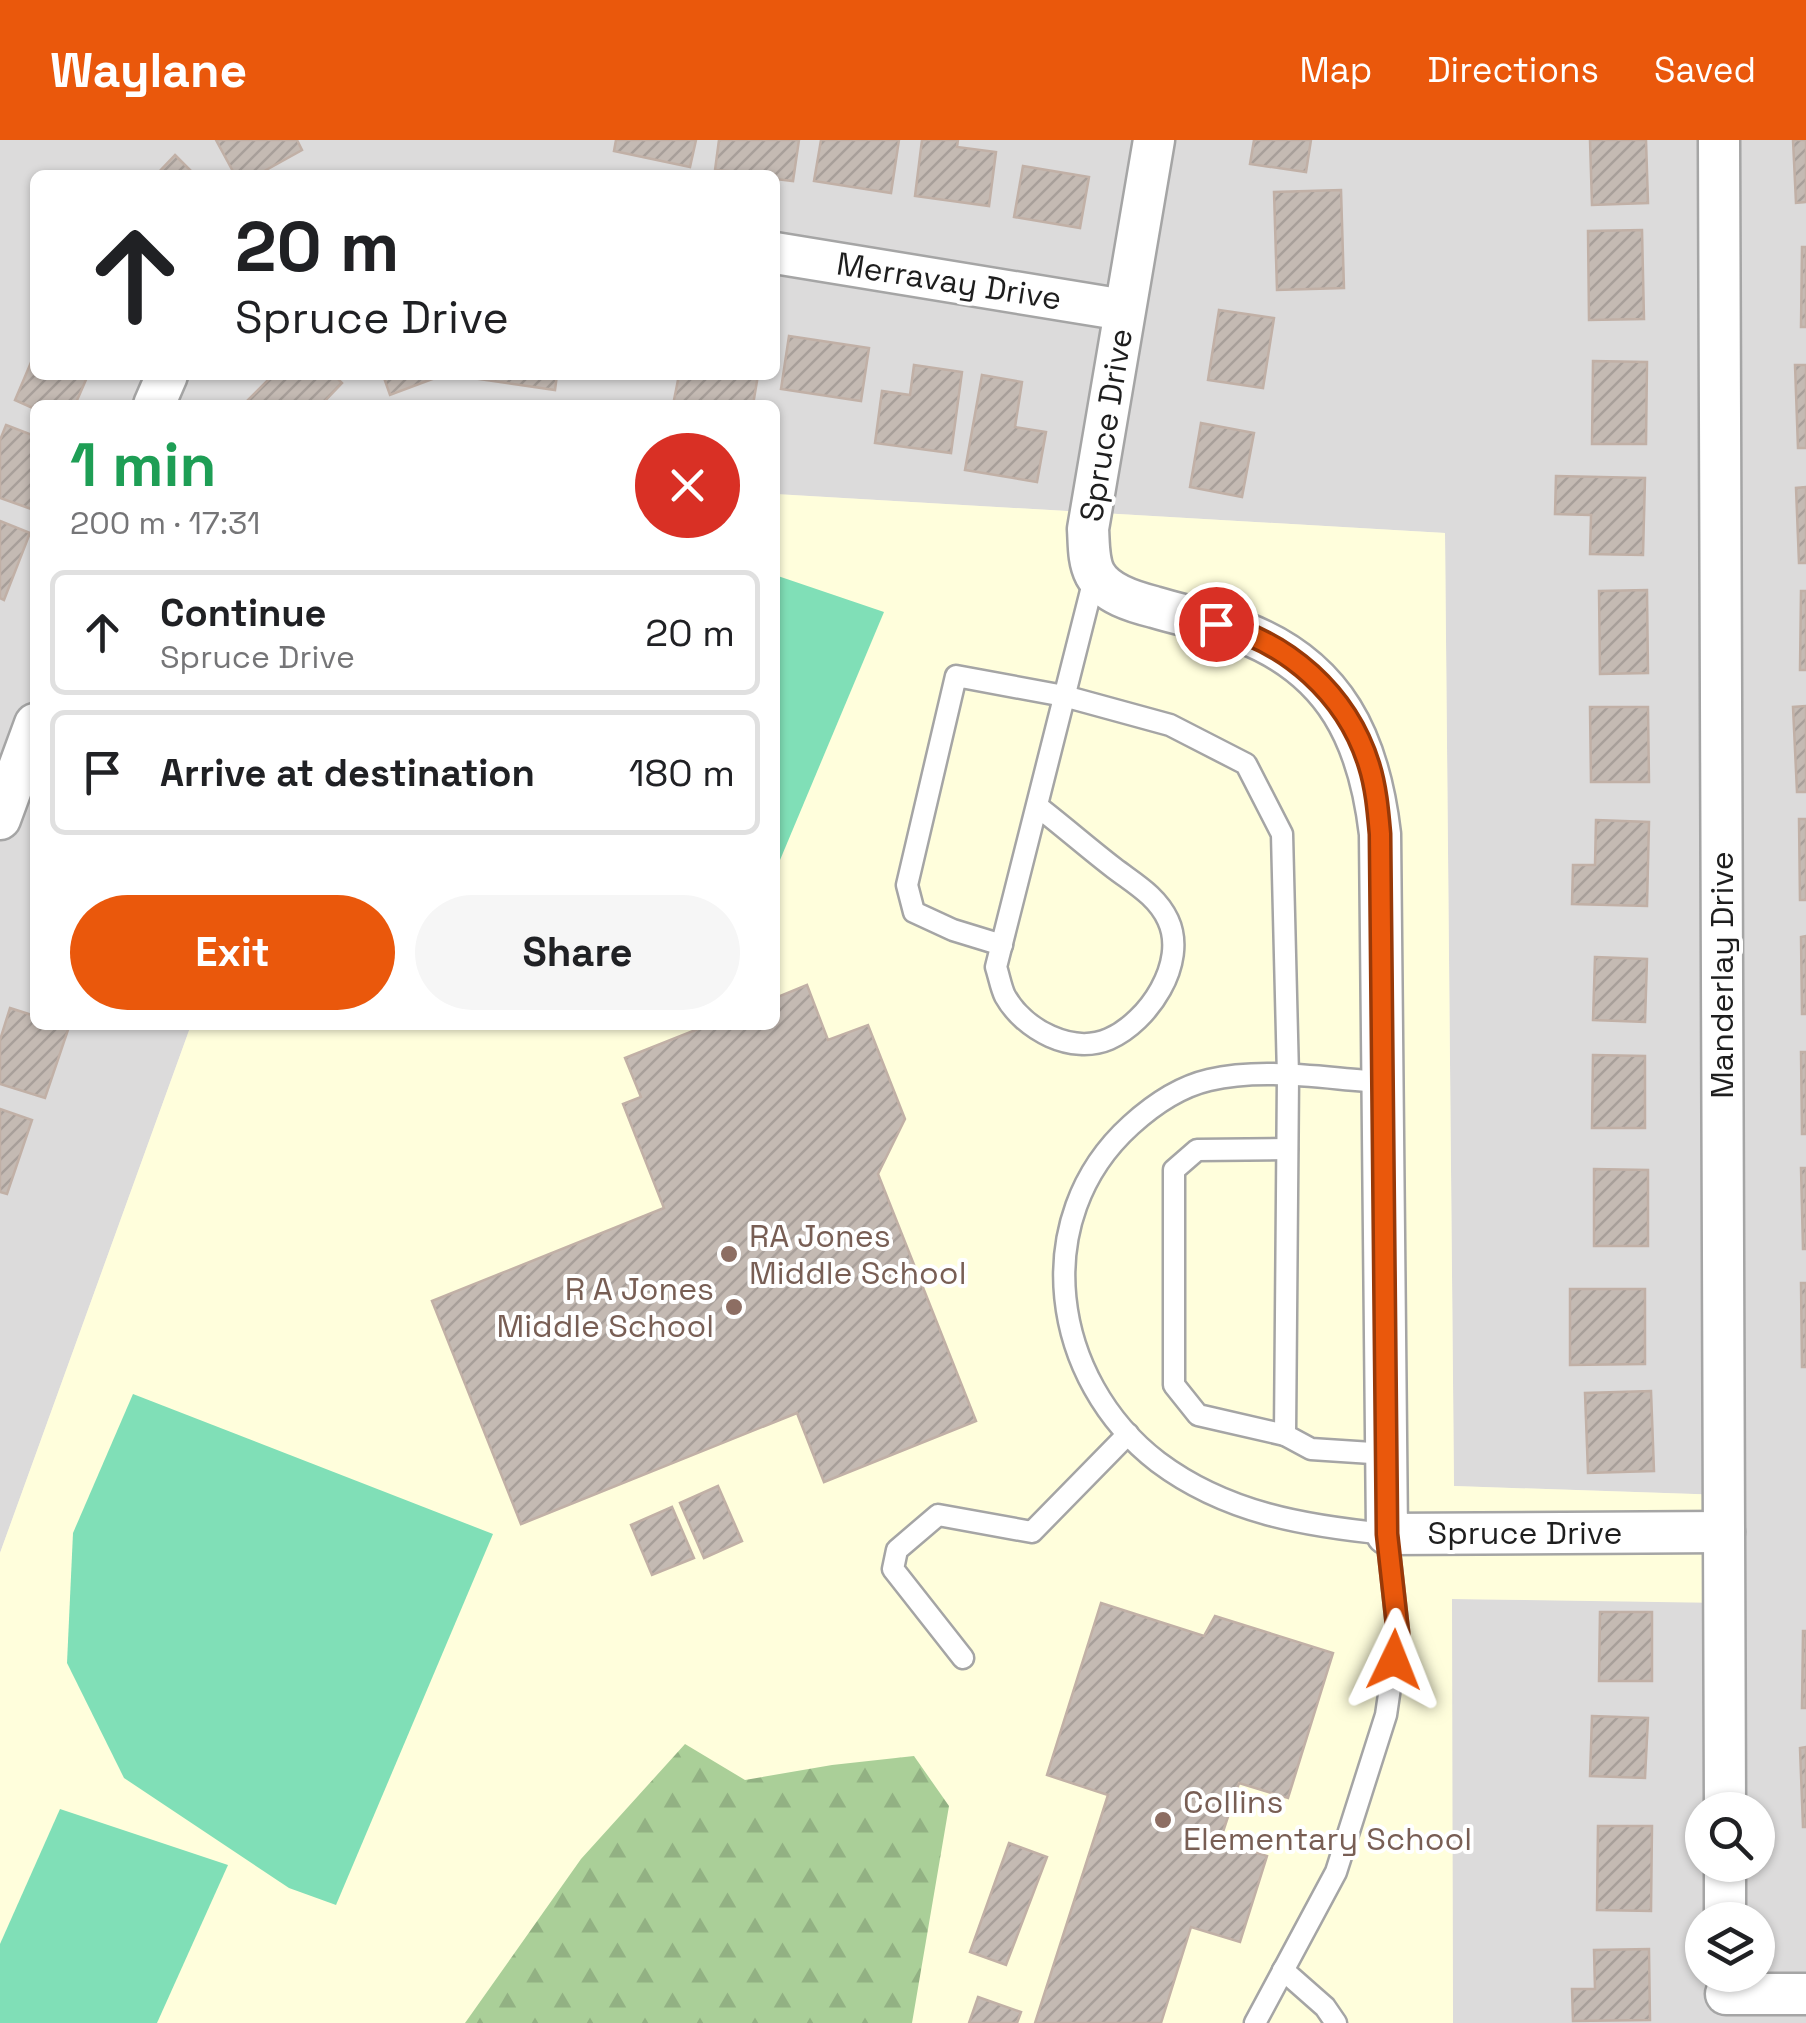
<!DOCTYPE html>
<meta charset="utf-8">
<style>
body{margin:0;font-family:"Space Grotesk",sans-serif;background:#f6f6f6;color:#202124;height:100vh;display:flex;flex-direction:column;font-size:38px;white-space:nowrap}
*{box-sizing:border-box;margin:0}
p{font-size:32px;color:#757577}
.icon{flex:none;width:55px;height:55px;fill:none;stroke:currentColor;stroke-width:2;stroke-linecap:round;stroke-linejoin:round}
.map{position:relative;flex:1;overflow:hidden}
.sheet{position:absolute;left:30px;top:260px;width:750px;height:630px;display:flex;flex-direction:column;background:#fff;border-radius:15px;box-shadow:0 2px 8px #0004}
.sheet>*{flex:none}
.top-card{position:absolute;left:30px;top:30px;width:750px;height:210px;border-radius:15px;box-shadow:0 2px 8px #0004;background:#fff;color:#202124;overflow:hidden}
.fabs{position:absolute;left:1685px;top:1652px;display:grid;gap:20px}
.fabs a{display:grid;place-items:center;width:90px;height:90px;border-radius:50%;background:#fff;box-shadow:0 2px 8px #0004;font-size:50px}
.pin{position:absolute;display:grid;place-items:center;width:85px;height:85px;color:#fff;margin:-42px;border:5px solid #fff;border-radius:50%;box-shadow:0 2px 10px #0007}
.me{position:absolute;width:110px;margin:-55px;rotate:2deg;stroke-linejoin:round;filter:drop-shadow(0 0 8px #0008)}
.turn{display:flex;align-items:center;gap:35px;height:210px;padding:0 40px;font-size:45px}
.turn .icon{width:130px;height:130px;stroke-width:2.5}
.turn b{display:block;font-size:70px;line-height:85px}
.round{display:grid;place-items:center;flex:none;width:105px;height:105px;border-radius:52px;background:#f6f6f6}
.summary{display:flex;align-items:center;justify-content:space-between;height:170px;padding:0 40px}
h1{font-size:60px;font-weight:800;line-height:75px;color:#1e9e55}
.button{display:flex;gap:20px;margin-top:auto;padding:20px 40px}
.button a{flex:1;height:115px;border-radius:60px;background:#ea580c;color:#fff;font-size:40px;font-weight:800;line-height:115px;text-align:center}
.button a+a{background:#f6f6f6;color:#202124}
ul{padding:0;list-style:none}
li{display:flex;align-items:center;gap:30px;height:125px;margin:0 20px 15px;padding:0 20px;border:5px solid #e0e0e0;border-radius:15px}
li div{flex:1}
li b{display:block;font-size:38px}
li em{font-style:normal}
header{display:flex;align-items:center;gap:60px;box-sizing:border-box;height:140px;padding:0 50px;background:#ea580c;color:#fff}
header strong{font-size:48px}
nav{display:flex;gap:55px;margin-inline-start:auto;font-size:35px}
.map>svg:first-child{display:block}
.residential{fill:#dcdbdb;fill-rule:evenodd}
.education{fill:#fffedc}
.forest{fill:url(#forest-firs)}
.pitch{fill:#80dfb7}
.building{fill:url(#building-hatch);stroke:#c1b0a6;stroke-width:2.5}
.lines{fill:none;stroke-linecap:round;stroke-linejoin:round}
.lane-casing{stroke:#a5a5a5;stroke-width:25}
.street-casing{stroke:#a5a5a5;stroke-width:45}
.lane{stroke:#fff;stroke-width:20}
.street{stroke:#fff;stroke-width:40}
.route-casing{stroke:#983908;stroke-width:25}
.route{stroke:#ea580c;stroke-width:18}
.education-dot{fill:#8d6e63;stroke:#fff;stroke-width:4}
.labels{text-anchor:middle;stroke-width:8;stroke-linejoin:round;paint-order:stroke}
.street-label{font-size:32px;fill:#1e1e1e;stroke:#fff}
.education-label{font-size:32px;fill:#785e54;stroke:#fff;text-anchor:start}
</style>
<header>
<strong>Waylane</strong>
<nav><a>Map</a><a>Directions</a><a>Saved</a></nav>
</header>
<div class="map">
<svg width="1806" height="1883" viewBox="0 0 1806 1883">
<defs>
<pattern id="forest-firs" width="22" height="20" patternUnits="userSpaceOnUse" patternTransform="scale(2.5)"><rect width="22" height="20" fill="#aacf98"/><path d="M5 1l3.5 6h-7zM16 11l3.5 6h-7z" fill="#92b183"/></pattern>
<pattern id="building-hatch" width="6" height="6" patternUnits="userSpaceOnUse" patternTransform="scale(2.5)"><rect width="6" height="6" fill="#c4bab3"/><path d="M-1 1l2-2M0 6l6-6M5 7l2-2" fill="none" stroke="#a89f9a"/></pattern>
</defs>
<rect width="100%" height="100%" fill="#efebe3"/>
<path class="residential" d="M0 0H1806V1883H1453L1451 1459 1724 1462 1723 1355 1454 1346 1445 393 775 354V265H35V885H191L0 1413ZM35 35H775V235H35ZM1702 1670H1758V1725H1702ZM1702 1780H1758V1835H1702Z"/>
<path class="education" d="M775 354 1445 393 1454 1346 1724 1355V1463L1452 1459 1453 1883H0V1413L191 885H775Z"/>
<path class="forest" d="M685 1604 745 1640 832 1625 914 1616 949 1666 912 1883H465L581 1719Z"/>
<g class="pitch">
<path d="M775 435 884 472 775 732Z"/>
<path d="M133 1254 493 1394 336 1765 289 1748 124 1638 67 1523 73 1393Z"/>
<path d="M60 1669 228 1725 157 1883H0V1804Z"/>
</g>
<g class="building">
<path d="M216 0H297L302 10 257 35H235Z"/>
<path d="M616 0H696L690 27 614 11Z"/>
<path d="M719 0H799L793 41 775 39V35L715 30Z"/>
<path d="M821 0H899L891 53 814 41Z"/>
<path d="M922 0H958L957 7 996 12 989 66 915 56Z"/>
<path d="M1254 0H1311L1306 32 1250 24Z"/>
<path d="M1590 0H1646L1648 63 1592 65Z"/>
<path d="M1793 0H1806V62L1796 63Z"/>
<path d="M175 15 195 35H156Z"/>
<path d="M1023 26 1089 37 1080 88 1014 77Z"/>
<path d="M1341 50 1344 148 1277 150 1274 52Z"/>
<path d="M1642 90 1644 179 1589 180 1588 91Z"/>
<path d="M1802 107H1806V187H1801Z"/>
<path d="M1219 170 1274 178 1263 248 1208 240Z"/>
<path d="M789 196 869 208 861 261 781 249Z"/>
<path d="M35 213V235H88L75 265H35V269L15 260Z"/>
<path d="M1593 221 1647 222 1646 304H1592Z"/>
<path d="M914 225 962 232 951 313 875 303 882 251 910 255Z"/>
<path d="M1795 225H1806V308H1798Z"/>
<path d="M273 235H334L342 243 321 265H243Z"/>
<path d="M383 235H443L390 255Z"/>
<path d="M480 235H557L555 250 479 239Z"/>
<path d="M679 235H758L753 265H673Z"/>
<path d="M982 235 1022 242 1015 287 1046 292 1037 342 965 330Z"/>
<path d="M1201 283 1254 293 1242 357 1190 347Z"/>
<path d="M6 285 35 296 34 370 0 358V300Z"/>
<path d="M1556 336 1645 338 1643 415 1590 414 1591 375 1555 374Z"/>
<path d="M1806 347V423H1799L1796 348Z"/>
<path d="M0 381 30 393 4 460 0 458Z"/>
<path d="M1647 450 1648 533 1600 534 1599 451Z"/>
<path d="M1801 451H1806V530H1800Z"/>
<path d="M1806 566V652H1797L1793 567Z"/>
<path d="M1590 567H1648L1649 642H1591Z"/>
<path d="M1799 679H1806V760H1800Z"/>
<path d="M1596 680 1649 682 1647 766 1572 764 1573 725H1595Z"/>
<path d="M1806 796V874H1802L1801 797Z"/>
<path d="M1595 817 1647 819 1645 882 1593 880Z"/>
<path d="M807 845 828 900 868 885 905 979 878 1034 976 1281 824 1342 797 1273 521 1384 432 1161 664 1068 623 964 641 957 625 918 708 885H775V858Z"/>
<path d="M10 868 35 876V885L69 887 45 958 0 944V900Z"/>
<path d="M1801 912H1806V994H1802Z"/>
<path d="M1593 915 1645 916V988H1592Z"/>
<path d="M0 969 32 980 7 1054 0 1052Z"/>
<path d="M1801 1028H1806V1109H1803Z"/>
<path d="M1594 1029 1648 1030V1106H1594Z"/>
<path d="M1801 1143H1806V1227H1802Z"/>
<path d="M1570 1149H1645V1224L1570 1225Z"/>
<path d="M1651 1251 1654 1331 1588 1333 1585 1253Z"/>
<path d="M718 1346 742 1401 704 1418 680 1363Z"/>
<path d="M672 1367 694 1418 652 1435 631 1385Z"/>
<path d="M1101 1463 1204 1496 1215 1476 1333 1513 1288 1658 1239 1643 1220 1701 1267 1716 1240 1802 1191 1787 1161 1883H1035L1108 1655 1047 1635Z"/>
<path d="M1600 1472H1652V1541H1599Z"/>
<path d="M1803 1491H1806V1568H1802Z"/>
<path d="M1592 1576 1648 1578 1645 1638 1590 1636Z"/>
<path d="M1806 1607V1687H1803L1800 1608Z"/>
<path d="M1598 1686H1652L1651 1771 1597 1770Z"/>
<path d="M1009 1703 1047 1717 1006 1825 970 1812Z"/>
<path d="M1649 1809 1650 1880 1573 1881 1572 1849H1595L1594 1810Z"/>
<path d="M978 1857 1021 1872 1017 1883H969Z"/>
</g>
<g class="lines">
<g class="lane-casing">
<g id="lane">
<path d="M1037 666C1063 686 1088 708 1114 728 1135 744 1157 756 1168 780 1188 823 1148 882 1109 899 1072 915 1024 890 1005 856 1001 848 999 836 996 827L1095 435"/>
<path d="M1002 805 953 790 914 772 907 745 956 536 1064 556 1170 585 1246 624 1282 694 1288 936 1285 1295 1311 1309 1387 1314"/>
<path d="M1285 1295 1198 1275 1174 1245V1030L1197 1010 1287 1009"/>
<path d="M963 1518 893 1429 897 1410 938 1375 1032 1392 1128 1294"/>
<path d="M1283 1830 1325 1867 1336 1883"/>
<path d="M1255 1883 1336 1732 1386 1575 1398 1493 1387 1394C1305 1386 1226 1373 1158 1322 1051 1240 1027 1079 1131 985 1153 965 1179 947 1209 940 1265 927 1327 939 1383 942"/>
</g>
</g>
<g class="street-casing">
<g id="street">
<path d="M1154 0 1088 389C1089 403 1088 421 1095 434 1106 454 1134 462 1154 467 1183 476 1214 481 1242 492 1336 528 1369 600 1380 694L1387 1394 1724 1392"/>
<path d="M1719 0 1725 1670"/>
<path d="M775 113 1124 170"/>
<path d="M154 265 167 235"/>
<path d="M0 679 35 584"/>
<path d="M1725 1725V1780"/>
<path d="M1726 1854H1806"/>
</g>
</g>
<use href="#lane" class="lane"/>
<use href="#street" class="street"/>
</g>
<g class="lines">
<g class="route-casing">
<path id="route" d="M1216 484C1287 501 1347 554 1369 625 1376 647 1378 671 1380 694L1387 1394 1398 1493 1394 1520"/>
</g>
<use href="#route" class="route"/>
</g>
<g class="education-dot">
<circle cx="729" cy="1114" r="10"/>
<circle cx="734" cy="1167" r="10"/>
<circle cx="1163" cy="1680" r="10"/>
</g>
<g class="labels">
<g class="street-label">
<text transform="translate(949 141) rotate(9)" y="11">Merravay Drive</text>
<text transform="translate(1106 285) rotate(-81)" y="11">Spruce Drive</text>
<text transform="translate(1722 835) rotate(-90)" y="11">Manderlay Drive</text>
<text x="1525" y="1404">Spruce Drive</text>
</g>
<g class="education-label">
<text x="749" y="1107">RA Jones<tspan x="749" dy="37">Middle School</tspan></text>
<text x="714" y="1160" text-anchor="end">R A Jones<tspan x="714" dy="37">Middle School</tspan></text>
<text x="1183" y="1673">Collins<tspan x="1183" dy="37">Elementary School</tspan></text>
</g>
</g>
</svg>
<div class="fabs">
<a><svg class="icon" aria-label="search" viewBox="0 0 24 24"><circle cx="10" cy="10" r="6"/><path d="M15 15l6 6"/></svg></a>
<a><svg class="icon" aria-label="layers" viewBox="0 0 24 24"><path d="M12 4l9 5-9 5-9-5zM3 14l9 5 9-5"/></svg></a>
</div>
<div class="pin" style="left:1216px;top:484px;background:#d93025"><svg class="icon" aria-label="arrive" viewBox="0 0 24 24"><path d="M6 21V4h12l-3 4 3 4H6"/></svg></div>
<svg class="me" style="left:1394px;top:1520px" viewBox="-20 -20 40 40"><path d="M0-17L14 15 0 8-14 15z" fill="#ea580c" stroke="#fff" stroke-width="4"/></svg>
<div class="top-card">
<div class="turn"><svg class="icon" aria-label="ahead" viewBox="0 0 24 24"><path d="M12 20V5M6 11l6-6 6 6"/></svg><div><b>20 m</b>Spruce Drive</div></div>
</div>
<section class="sheet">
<div class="summary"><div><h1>1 min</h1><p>200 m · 17:31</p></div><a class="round" style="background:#d93025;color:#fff"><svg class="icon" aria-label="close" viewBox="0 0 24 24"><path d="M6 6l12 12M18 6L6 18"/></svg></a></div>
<ul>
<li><svg class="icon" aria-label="ahead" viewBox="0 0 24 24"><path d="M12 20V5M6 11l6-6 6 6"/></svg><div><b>Continue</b><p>Spruce Drive</p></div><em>20 m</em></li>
<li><svg class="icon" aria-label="arrive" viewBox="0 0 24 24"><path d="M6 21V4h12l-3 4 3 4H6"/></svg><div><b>Arrive at destination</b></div><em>180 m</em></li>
</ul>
<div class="button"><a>Exit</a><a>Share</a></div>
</section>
</div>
